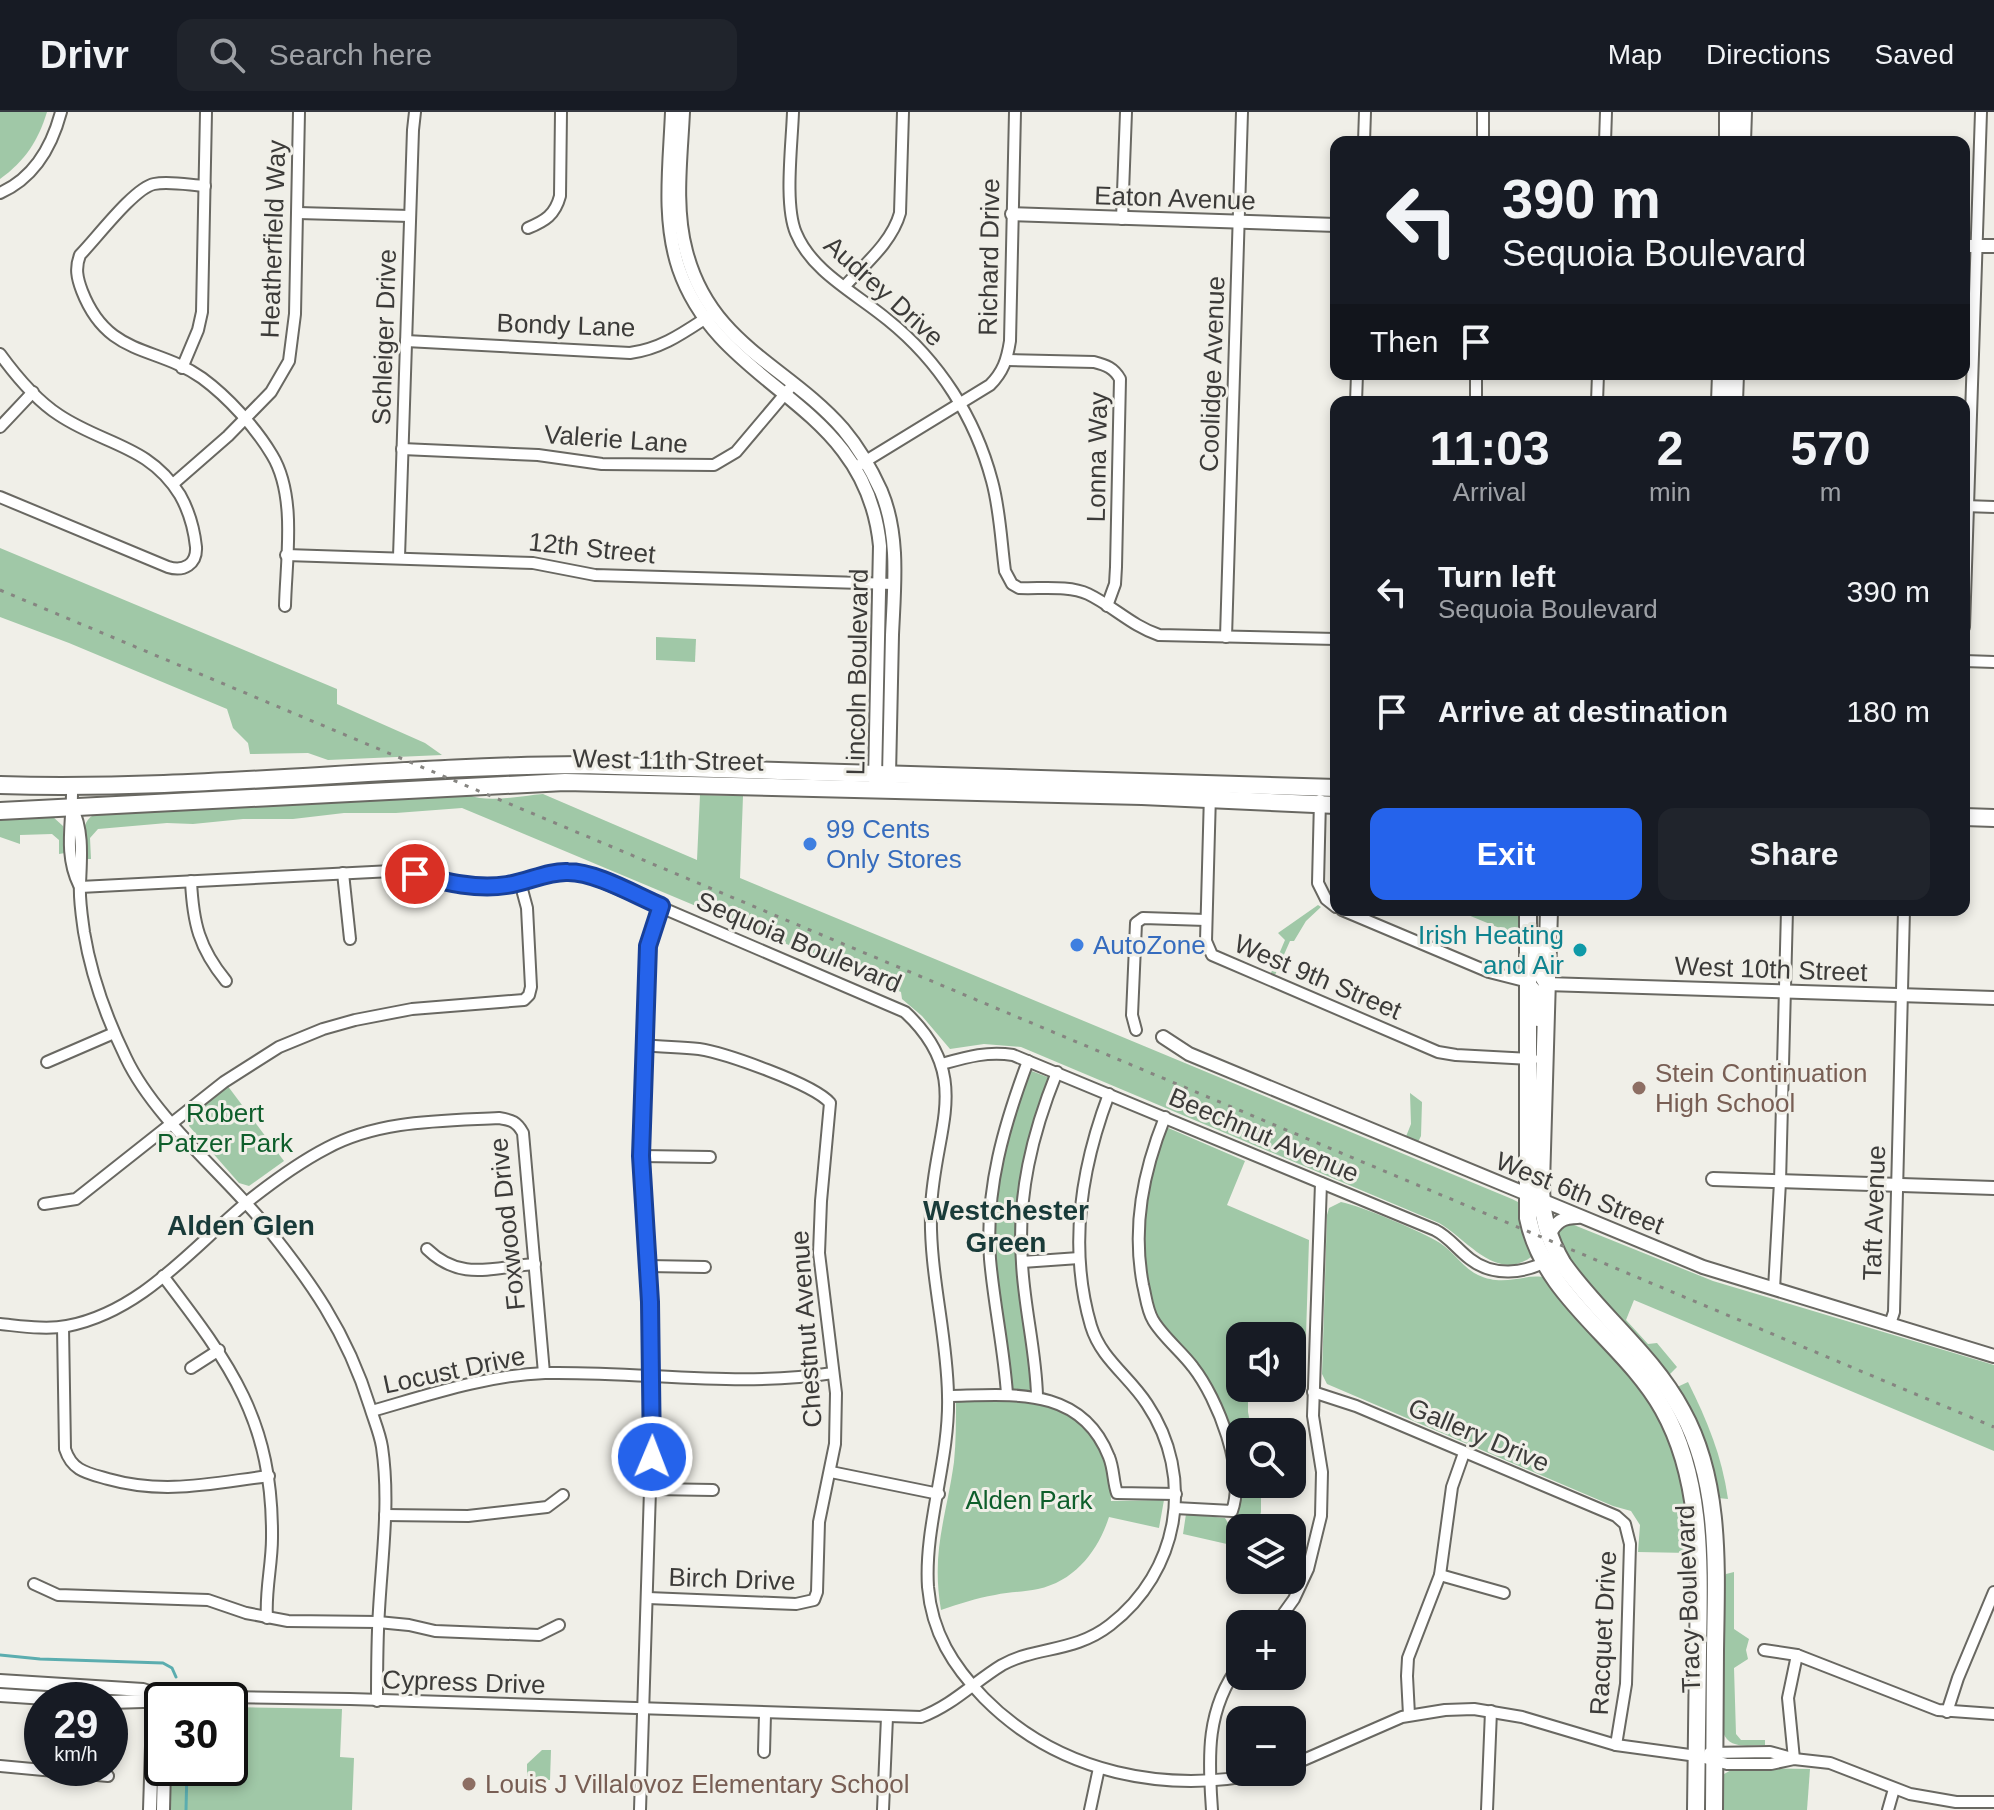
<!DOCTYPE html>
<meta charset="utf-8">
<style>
body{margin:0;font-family:Helvetica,sans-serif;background:#20242c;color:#f1f3f6;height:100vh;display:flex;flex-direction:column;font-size:30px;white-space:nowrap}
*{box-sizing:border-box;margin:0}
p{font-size:26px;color:#9ea1a6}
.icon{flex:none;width:44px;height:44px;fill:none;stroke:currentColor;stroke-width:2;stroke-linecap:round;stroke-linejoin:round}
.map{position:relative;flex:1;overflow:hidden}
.panel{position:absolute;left:1330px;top:284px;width:640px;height:520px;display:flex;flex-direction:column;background:#171b24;border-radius:16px;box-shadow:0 4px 12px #0003}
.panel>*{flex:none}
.top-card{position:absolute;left:1330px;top:24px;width:640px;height:244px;border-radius:16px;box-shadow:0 4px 12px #0003;background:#171b24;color:#f1f3f6;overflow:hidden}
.buttons{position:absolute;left:1226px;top:1210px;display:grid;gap:16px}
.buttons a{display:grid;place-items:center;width:80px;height:80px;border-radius:16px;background:#171b24;box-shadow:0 4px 12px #0003;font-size:40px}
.speed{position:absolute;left:24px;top:1570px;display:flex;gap:16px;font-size:40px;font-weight:700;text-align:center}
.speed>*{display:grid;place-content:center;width:104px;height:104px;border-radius:50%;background:#171b24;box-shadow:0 4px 12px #0003;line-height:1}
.speed small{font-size:20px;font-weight:400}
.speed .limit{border:4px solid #111;border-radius:12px;background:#fff;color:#111}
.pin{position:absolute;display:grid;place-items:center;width:68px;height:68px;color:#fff;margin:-34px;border:4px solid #fff;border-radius:50%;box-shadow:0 2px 8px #0007}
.me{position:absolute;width:88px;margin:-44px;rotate:1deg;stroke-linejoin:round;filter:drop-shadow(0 0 6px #0008)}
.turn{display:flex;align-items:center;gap:28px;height:168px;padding:0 40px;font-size:36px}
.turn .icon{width:104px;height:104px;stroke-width:2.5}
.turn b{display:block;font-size:56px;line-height:68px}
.then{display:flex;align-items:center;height:76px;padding:0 40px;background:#0003;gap:16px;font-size:30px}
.eta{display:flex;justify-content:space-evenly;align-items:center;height:136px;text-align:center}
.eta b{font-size:48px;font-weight:600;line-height:56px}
.action{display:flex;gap:16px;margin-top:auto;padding:16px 40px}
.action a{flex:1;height:92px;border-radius:16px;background:#2563eb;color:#fff;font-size:32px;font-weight:600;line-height:92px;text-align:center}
.action a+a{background:#20242c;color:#f1f3f6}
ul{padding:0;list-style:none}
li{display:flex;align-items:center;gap:24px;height:120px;padding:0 40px}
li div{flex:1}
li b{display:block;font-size:30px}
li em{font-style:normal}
header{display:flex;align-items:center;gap:48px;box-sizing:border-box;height:112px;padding:0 40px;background:#171b24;border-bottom:2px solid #363941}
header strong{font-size:38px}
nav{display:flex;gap:44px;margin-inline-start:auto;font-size:28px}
.search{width:560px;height:72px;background:#20242c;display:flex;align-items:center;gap:20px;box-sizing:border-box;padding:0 28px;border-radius:16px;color:#9ea1a6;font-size:30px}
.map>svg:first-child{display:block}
.green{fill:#a0c8a7}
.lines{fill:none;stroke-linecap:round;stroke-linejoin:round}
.stream{stroke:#5badaf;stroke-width:3}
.minor-casing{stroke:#696862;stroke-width:14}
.tertiary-casing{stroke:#696862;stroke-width:16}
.primary-casing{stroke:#696862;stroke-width:20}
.minor{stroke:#fff;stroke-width:10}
.tertiary{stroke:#fff;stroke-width:12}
.primary{stroke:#fff;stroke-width:16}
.rail{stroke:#868581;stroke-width:3;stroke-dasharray:4 8;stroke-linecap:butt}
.route-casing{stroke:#184099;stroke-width:20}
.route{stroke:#2563eb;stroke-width:14}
.shop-dot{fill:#3f7fe0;stroke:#f0efe8;stroke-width:3}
.culture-dot{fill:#0f9aa8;stroke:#f0efe8;stroke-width:3}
.education-dot{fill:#8d6e63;stroke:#f0efe8;stroke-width:3}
.labels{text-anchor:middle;stroke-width:6;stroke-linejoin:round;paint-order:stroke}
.street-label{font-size:26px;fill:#3c3b39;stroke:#f0efe8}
.shop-label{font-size:26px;fill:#366cbe;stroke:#f0efe8;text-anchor:start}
.culture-label{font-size:26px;fill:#0d838f;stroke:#f0efe8;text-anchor:end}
.education-label{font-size:26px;fill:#785e54;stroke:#f0efe8;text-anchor:start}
.park-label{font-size:26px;fill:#0e5e2b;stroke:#f0efe8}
.neighbourhood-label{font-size:28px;font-weight:bold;fill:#193b39;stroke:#f0efe8}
</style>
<header>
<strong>Drivr</strong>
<div class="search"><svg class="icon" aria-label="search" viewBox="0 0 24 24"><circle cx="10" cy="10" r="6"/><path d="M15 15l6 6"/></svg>Search here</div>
<nav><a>Map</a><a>Directions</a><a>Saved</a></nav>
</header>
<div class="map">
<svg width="1994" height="1698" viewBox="0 0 1994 1698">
<rect width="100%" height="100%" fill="#f0efe8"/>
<g class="green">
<path d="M0 0H47C38 29 25 49 0 67Z"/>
<path d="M0 436 337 577V592L425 631 442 643 328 648 308 641 250 642 248 631 233 616 227 597 69 531 0 505Z"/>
<path d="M656 525 696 527 695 550 656 548Z"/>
<path d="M543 682 697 748 700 683 743 684 740 766 1512 1087 1520 1091 1531 1145C1496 1171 1466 1126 1439 1111L1021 935 984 932 950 937 922 904 902 887 901 880 462 696 396 701H344L293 707H243L193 712 167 711 98 717 90 726 91 747H86C85 731 78 709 96 702L468 683C489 691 520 684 543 682Z"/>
<path d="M53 705 63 714 65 741 59 742V728L52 722 20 723V732L0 725V707Z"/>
<path d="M1318 793 1321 795 1306 809 1294 829H1290L1275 863 1271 861 1285 828 1278 821Z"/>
<path d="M1456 798H1522V823L1514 822Z"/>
<path d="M1029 958 1050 966C1002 1076 1018 1161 1033 1275L1028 1279 1013 1278 1011 1274C1008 1235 999 1197 996 1158 990 1081 1005 1028 1029 958Z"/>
<path d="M227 973 284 1049 249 1074 239 1071 189 1014 191 1003Z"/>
<path d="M1410 981 1422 990 1421 1024 1417 1032 1405 1027 1411 1012Z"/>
<path d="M1166 1015 1245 1049 1227 1093 1309 1128 1305 1256H1292V1224H1240V1276H1248V1300L1252 1320H1240V1372H1261V1400L1257 1416H1240V1435L1183 1422 1186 1402 1225 1406 1228 1411H1238V1361L1201 1259 1154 1200 1145 1159 1143 1124 1145 1092 1155 1045Z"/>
<path d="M1341 1090C1361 1094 1423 1120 1440 1131 1454 1140 1462 1155 1478 1163 1505 1176 1527 1160 1546 1166 1592 1219 1649 1271 1675 1338 1687 1370 1688 1407 1689 1441L1638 1440 1640 1413 1631 1399 1613 1394 1327 1272 1322 1262 1327 1103 1329 1096Z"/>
<path d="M1569 1111 1713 1169 1994 1253V1339L1634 1188 1626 1208 1648 1232 1657 1231 1677 1255 1667 1265C1647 1241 1552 1144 1559 1118Z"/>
<path d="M1688 1270C1707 1308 1722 1344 1728 1387L1718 1386 1675 1276Z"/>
<path d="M1024 1287C1034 1290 1045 1291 1055 1295 1094 1311 1111 1350 1111 1389L1164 1388 1159 1416 1109 1405C1098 1439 1075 1469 1038 1477 1024 1480 1009 1480 995 1483 976 1486 959 1492 941 1498 931 1439 946 1407 954 1350 956 1330 956 1309 956 1288Z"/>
<path d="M1734 1460V1517L1749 1527 1746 1538 1748 1547 1734 1556 1736 1622 1741 1628H1765V1633C1749 1633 1729 1638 1723 1620L1724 1467 1726 1462Z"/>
<path d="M230 1595 342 1597 340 1645 354 1646 352 1698H168L170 1656H230Z"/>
<path d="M542 1638H551L550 1668 527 1667V1652Z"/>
<path d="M1735 1656 1810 1657 1807 1698H1722L1724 1662Z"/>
</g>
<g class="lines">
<g class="stream">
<path d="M0 1543 40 1547 163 1551 172 1556 176 1565"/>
<path d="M186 1698 187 1656"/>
</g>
<g class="minor-casing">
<g id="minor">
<path d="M793 0C792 32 784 93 796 121 812 160 857 182 888 208 939 249 975 305 992 369 1000 398 1001 429 1005 459L1012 472 1019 476C1040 477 1069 473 1088 482 1113 494 1132 514 1159 523L1336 527"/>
<path d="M1364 30 1365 0"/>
<path d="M1483 30V0"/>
<path d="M1605 30 1606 0"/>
<path d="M205 74C189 73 169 69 154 72 134 76 96 127 80 143 75 156 77 166 82 179 108 246 156 233 202 266 228 285 256 316 272 343 297 384 286 448 285 494"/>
<path d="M0 81C34 66 52 34 61 0"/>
<path d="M298 101 410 104"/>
<path d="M1122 107 1126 0"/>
<path d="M528 116C545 109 555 103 560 84L561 0"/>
<path d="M845 174C865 152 892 130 900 101L903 0"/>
<path d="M406 229 630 241C661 237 683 221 709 204"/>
<path d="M0 242C16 264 36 288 59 303 104 333 149 333 180 383 189 399 194 416 196 435 197 452 184 460 168 455L0 385"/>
<path d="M1007 248 1094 250C1106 253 1114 256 1120 267L1116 455 1115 472 1107 494"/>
<path d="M182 256 198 218 202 200 206 0"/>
<path d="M1356 290 1357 262"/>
<path d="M1476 290V262"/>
<path d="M1597 290 1598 262"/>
<path d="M0 315 33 280"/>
<path d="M402 337 538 343 602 352 714 353 736 340 790 276"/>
<path d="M856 355 990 273C1003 260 1007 248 1010 229L1015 0"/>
<path d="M173 372 228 324 271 280 289 249 295 202 299 0"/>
<path d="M1964 394 1994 395"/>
<path d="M286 443 533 451 595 463 894 472"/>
<path d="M399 445 413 18 415 0"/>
<path d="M1964 515 1981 0"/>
<path d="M1226 525 1242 0"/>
<path d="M1964 549 1994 550"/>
<path d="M72 674C73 708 63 741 79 773"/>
<path d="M1210 682 1206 829 1212 843 1438 940 1456 943 1533 947"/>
<path d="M1320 688 1318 771 1326 787 1336 795"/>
<path d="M72 695C84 718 81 747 80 772 79 788 82 805 84 820 91 863 107 907 126 946 154 1005 219 1058 261 1108 310 1168 347 1220 370 1295 374 1308 380 1322 382 1335 390 1389 382 1444 379 1498 377 1528 377 1558 377 1589"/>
<path d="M343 761 350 827"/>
<path d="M191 769C193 811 199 836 226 869"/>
<path d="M80 775 392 759 477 775 506 773 558 760 588 764 905 900C975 965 934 1017 931 1097 929 1162 947 1220 948 1283 950 1348 924 1413 928 1475 932 1521 953 1554 984 1586 1059 1662 1167 1683 1269 1660"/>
<path d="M1342 798 1489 860 1529 870 1537 879 1538 909"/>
<path d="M1136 918 1132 903 1136 811 1143 806 1206 808"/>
<path d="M643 933C661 935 680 935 699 937 725 941 814 972 830 991L821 1089 819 1141 836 1281 835 1332 819 1410 817 1480 814 1488 796 1492 648 1486"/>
<path d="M47 950 114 921"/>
<path d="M942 952C967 945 987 939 1013 943L1435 1118C1449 1125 1457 1137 1470 1147 1493 1165 1524 1162 1549 1148"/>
<path d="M1165 1005C1143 1060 1132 1115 1143 1173 1146 1185 1147 1198 1153 1208 1162 1224 1182 1240 1193 1255 1218 1287 1246 1359 1232 1399L1175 1396"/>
<path d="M641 1044 710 1045"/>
<path d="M44 1092 76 1087 224 970 279 935 323 917 355 908 412 897 524 888 529 883 531 875 527 796 520 770"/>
<path d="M427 1137C461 1170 492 1155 535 1152"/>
<path d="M1022 1150 1079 1146"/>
<path d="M648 1154 705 1155"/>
<path d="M163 1164C231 1253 273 1309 272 1426 272 1453 265 1479 267 1506"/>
<path d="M1774 1177 1780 1070 1787 798"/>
<path d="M0 1212C21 1214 46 1218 67 1214 141 1200 191 1137 246 1091 271 1071 298 1051 327 1036 379 1008 441 1009 499 1006 512 1008 517 1010 523 1021L544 1261"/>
<path d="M1890 1212 1894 1200 1904 798"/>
<path d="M63 1215 65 1337C72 1359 87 1361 108 1367 165 1383 212 1371 269 1364"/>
<path d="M191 1256 219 1238"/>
<path d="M1313 1280 1356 1294 1616 1404 1625 1412 1630 1432 1626 1572 1616 1633"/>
<path d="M1007 1282C1004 1237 994 1193 990 1147 985 1077 1004 1013 1028 949"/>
<path d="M948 1284C1011 1283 1081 1273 1109 1345 1114 1357 1113 1370 1117 1381L1176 1382"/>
<path d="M1037 1284C1036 1239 1024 1195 1022 1151 1017 1083 1032 1022 1057 960"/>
<path d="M372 1299C428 1283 487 1263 545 1261 642 1259 737 1276 833 1261"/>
<path d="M831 1360 939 1382"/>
<path d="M652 1377 713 1378"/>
<path d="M385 1403 468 1404 547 1395 563 1383"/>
<path d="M1440 1463 1504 1481"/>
<path d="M34 1472 58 1483 208 1488 246 1501 288 1509 378 1510 409 1513 435 1519 539 1523 559 1513"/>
<path d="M1276 1512 1294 1487 1308 1457 1321 1404 1322 1360 1313 1304 1321 1071"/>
<path d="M1764 1538 1797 1543 1938 1598 1994 1602"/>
<path d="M161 1584 350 1587 921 1605C953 1593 974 1570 1002 1553 1036 1534 1074 1541 1110 1513 1179 1460 1196 1365 1147 1292 1129 1264 1101 1247 1091 1214 1068 1136 1081 1056 1109 982"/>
<path d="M1947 1600 1958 1566 1994 1480"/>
<path d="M1409 1603 1407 1564 1408 1546 1440 1463 1452 1375 1464 1341"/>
<path d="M764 1640 765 1602"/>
<path d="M1709 1641 1770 1640 1792 1646"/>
<path d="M1794 1647 1788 1586 1797 1543"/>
<path d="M1292 1653 1402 1605 1445 1598 1474 1597 1522 1605 1616 1633 1697 1644 1727 1652H1771L1794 1647 1830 1651 1910 1682 1956 1690H1994"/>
<path d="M0 1654 108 1664"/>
<path d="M640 1698 653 1282 641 1044 643 933 648 834 661 794"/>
<path d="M883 1698 887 1605"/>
<path d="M1090 1698 1099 1656"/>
<path d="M1212 1698C1208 1644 1206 1597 1240 1552"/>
<path d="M1487 1698 1491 1599"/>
<path d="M1888 1698 1894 1677"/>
</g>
</g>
<g class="tertiary-casing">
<g id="tertiary">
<path d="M672 0C670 52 662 107 679 157 721 279 866 288 880 434L875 668"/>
<path d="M683 0C681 45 674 95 686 139 710 233 787 253 843 317 859 336 871 357 881 379 900 424 894 476 892 523 891 570 890 616 889 663L884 669"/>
<path d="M1012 102 1336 113"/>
<path d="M1964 134H1994"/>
<path d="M1530 820C1542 836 1531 857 1546 872L1994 886"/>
<path d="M1163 925 1189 942 1703 1155 1994 1244"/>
<path d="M1713 1067 1994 1076"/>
<path d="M1549 1123C1556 1110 1562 1105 1578 1105"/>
<path d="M0 1569 143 1578 161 1584"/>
<path d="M0 1583 76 1588"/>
<path d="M110 1590 143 1589 161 1584"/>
<path d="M150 1698 153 1602 161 1584"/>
<path d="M163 1698 164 1656"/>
</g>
</g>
<g class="primary-casing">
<g id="primary">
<path d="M1728 30V0"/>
<path d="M1742 30 1743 0"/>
<path d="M1720 290 1721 262"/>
<path d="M1734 290 1735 262"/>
<path d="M0 673C194 679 388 654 582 653L1336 676"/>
<path d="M0 699 565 670 1142 684 1336 693"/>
<path d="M1964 705 1994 706"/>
<path d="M1528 798V1106C1544 1186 1624 1228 1663 1297 1704 1370 1699 1458 1698 1540 1697 1593 1697 1645 1696 1698"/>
<path d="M1549 798 1541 1072C1541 1101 1548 1127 1563 1152 1600 1204 1652 1243 1682 1299 1722 1371 1716 1460 1715 1539 1715 1592 1714 1645 1714 1698"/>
</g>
</g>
<use href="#minor" class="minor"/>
<use href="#tertiary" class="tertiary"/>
<use href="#primary" class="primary"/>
<path class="rail" d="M0 478 1994 1315"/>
</g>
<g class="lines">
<g class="route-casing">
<path id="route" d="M415 762C446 770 476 778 507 773 528 770 548 759 568 760 596 760 635 783 661 794L648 834 641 1044 650 1190 652 1345"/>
</g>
<use href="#route" class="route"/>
</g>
<g class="shop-dot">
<circle cx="810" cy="732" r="8"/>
<circle cx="1077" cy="833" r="8"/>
</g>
<circle class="culture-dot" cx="1580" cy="838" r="8"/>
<g class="education-dot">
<circle cx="1639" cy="976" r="8"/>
<circle cx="469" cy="1672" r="8"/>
</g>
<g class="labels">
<g class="street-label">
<text transform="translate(1175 86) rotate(2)" y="9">Eaton Avenue</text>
<text transform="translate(273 127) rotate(-88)" y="9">Heatherfield Way</text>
<text transform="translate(989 145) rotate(-89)" y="9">Richard Drive</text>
<text transform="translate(884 179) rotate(42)" y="9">Audrey Drive</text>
<text transform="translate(566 213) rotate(2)" y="9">Bondy Lane</text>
<text transform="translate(384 225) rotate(-88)" y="9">Schleiger Drive</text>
<text transform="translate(1212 262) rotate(-88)" y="9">Coolidge Avenue</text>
<text transform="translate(616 327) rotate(4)" y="9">Valerie Lane</text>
<text transform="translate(1097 345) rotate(-89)" y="9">Lonna Way</text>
<text transform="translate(592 436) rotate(6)" y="9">12th Street</text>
<text transform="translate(857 560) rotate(-89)" y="9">Lincoln Boulevard</text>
<text transform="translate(668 648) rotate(1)" y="9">West 11th Street</text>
<text transform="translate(799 830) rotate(23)" y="9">Sequoia Boulevard</text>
<text transform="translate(1771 857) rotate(2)" y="9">West 10th Street</text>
<text transform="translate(1318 865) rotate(23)" y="9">West 9th Street</text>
<text transform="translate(1264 1023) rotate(23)" y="9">Beechnut Avenue</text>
<text transform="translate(1580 1081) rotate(22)" y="9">West 6th Street</text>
<text transform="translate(1874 1101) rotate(-88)" y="9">Taft Avenue</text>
<text transform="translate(507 1112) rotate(-96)" y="9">Foxwood Drive</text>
<text transform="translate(806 1217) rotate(-94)" y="9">Chestnut Avenue</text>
<text transform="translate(454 1258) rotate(-12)" y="9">Locust Drive</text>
<text transform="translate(1479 1323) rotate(23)" y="9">Gallery Drive</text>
<text transform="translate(732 1467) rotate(2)" y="9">Birch Drive</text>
<text transform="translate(1688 1487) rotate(-92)" y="9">Tracy Boulevard</text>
<text transform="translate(1603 1521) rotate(-87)" y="9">Racquet Drive</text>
<text transform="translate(464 1570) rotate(2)" y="9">Cypress Drive</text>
</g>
<g class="shop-label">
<text x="826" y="726">99 Cents<tspan x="826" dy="30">Only Stores</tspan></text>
<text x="1093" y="842">AutoZone</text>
</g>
<g class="culture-label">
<text x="1564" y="832">Irish Heating<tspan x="1564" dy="30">and Air</tspan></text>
</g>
<g class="education-label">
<text x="1655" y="970">Stein Continuation<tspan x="1655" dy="30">High School</tspan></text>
<text x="485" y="1681">Louis J Villalovoz Elementary School</text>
</g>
<g class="park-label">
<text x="225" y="1010">Robert<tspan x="225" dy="30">Patzer Park</tspan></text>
<text x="1029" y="1397">Alden Park</text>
</g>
<g class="neighbourhood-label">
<text x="1006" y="1108">Westchester<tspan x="1006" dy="32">Green</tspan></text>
<text x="241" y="1123">Alden Glen</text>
</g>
</g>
</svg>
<div class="buttons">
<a><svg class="icon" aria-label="sound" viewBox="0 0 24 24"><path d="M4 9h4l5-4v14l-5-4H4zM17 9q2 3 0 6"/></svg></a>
<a><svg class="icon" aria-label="search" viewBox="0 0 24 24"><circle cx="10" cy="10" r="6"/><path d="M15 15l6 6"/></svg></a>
<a><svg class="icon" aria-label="layers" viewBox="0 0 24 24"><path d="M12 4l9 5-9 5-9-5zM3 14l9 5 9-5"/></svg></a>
<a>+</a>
<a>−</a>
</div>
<div class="speed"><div>29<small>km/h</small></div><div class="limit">30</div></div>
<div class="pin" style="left:415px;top:762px;background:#d93025"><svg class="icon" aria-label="arrive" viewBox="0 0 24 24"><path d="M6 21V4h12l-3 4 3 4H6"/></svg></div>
<svg class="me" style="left:652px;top:1345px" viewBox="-20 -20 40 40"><circle r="17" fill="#2563eb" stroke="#fff" stroke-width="3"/><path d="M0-11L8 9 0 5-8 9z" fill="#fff"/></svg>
<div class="top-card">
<div class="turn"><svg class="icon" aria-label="left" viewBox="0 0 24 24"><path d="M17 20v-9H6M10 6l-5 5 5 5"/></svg><div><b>390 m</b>Sequoia Boulevard</div></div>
<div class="then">Then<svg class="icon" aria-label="arrive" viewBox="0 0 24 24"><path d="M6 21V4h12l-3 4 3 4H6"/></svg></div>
</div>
<section class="panel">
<div class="eta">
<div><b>11:03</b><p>Arrival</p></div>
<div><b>2</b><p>min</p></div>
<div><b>570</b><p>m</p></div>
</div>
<ul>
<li><svg class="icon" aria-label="left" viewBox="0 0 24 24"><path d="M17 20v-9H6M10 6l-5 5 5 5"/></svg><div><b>Turn left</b><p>Sequoia Boulevard</p></div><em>390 m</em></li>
<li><svg class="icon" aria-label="arrive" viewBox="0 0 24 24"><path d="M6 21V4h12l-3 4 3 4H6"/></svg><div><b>Arrive at destination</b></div><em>180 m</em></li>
</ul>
<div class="action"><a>Exit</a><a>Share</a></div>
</section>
</div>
